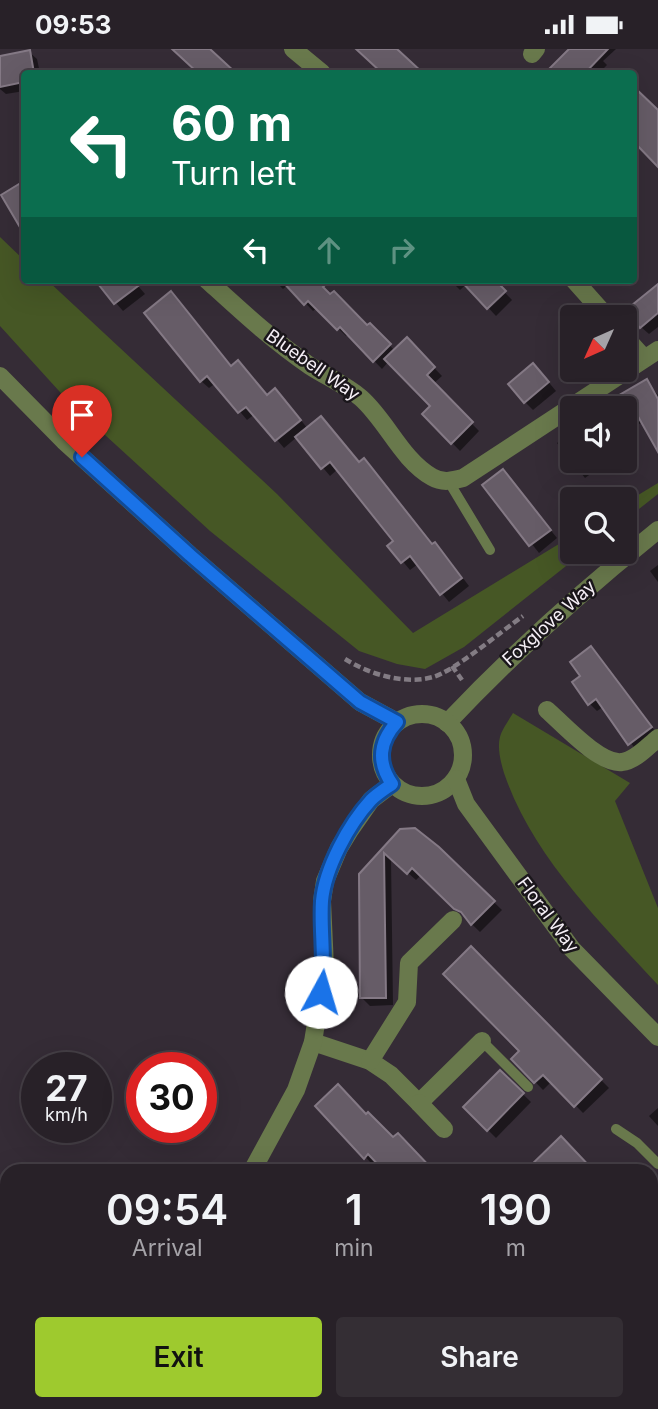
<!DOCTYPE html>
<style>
body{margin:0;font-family:Inter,sans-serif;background:#342e34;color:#f1f3f6;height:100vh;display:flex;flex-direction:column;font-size:26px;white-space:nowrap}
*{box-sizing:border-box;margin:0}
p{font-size:23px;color:#a5a3a8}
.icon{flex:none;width:38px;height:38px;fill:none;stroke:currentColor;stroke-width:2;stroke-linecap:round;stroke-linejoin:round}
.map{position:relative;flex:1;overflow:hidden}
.drawer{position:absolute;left:0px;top:1115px;width:658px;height:247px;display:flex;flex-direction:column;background:#282128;border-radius:21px 21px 0 0;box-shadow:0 7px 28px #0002,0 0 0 2px #443e45}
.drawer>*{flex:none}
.banner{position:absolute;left:21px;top:21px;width:616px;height:214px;border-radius:7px;box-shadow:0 7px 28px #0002,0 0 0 2px #443e45;background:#0b6e4f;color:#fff;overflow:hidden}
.needle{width:46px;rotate:225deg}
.controls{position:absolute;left:560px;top:256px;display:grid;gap:14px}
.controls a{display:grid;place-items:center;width:77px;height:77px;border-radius:7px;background:#282128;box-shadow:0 7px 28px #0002,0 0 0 2px #443e45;font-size:35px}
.speed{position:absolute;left:21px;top:1003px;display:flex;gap:14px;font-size:35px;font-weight:700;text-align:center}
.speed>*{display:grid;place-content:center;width:91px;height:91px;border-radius:50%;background:#282128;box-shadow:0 7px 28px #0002,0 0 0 2px #443e45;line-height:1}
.speed small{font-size:18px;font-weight:400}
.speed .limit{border:10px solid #d22;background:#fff;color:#111}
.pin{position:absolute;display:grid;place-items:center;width:60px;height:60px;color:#fff;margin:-72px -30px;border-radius:50% 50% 50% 0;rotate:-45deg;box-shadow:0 0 7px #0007}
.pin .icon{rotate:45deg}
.me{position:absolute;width:77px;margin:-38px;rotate:6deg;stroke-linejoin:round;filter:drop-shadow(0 0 5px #0008)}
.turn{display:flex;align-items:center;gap:24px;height:147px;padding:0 35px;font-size:32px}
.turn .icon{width:91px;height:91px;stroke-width:2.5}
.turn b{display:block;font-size:49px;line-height:60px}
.lanes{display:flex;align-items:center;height:66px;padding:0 35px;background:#0003;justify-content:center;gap:35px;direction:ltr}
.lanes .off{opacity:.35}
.eta{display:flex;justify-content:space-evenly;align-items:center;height:119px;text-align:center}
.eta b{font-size:42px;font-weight:600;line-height:49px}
.cta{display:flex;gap:14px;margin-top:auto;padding:14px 35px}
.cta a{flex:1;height:80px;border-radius:7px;background:#9eca2e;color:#111;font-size:28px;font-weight:600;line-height:80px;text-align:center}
.cta a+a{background:#342e34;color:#f1f3f6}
.status{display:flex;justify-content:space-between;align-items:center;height:49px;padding:0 35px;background:#282128;direction:ltr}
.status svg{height:19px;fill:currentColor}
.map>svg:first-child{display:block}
.green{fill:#465725}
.shadow{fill:#0007}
.building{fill:#665c67;stroke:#847985;stroke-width:2}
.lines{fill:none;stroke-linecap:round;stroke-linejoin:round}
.path{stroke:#837c84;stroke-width:4.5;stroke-dasharray:7 3.5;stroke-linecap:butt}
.service{stroke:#69794c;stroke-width:10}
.minor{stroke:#69794c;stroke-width:18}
.tertiary{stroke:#69794c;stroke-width:18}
.route-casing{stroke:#114b97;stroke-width:18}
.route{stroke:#1a73e8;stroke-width:12}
.labels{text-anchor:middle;stroke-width:5;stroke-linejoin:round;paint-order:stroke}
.street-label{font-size:18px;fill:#f5eff6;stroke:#1a161b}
</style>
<div class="status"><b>09:53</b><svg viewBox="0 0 49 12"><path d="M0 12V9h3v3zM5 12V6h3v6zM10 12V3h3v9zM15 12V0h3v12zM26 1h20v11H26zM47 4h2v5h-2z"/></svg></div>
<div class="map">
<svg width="658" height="1360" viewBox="0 0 658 1360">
<rect width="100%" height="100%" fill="#352c36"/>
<g class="green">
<path d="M0 188 24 211V231H47L277 445 413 584 572 487V502H585L464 598 425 620 397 615 359 602 210 482 69 353 0 277Z"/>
<path d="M658 434V445L625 471V454Z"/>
<path d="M513 664 630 734 615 752 658 859V936C600 873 532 807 504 724 501 714 497 699 500 688 502 680 509 671 513 664Z"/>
</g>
<g class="shadow">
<path d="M571 0H616L603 12 607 16 599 24H547Z"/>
<path d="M29 3 37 10 40 24H24V42L6 45 0 40V8Z"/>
<path d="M96 231H133L145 245 123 262Z"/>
<path d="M274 231H314L367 279 370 276 395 302 407 291 442 327 433 335 479 382 460 402 424 365 433 357 389 312 382 320 348 285 346 287 317 259 313 262 288 236 283 240Z"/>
<path d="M450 231H471L460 241Z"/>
<path d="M477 231H493L512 251 496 267 469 238Z"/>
<path d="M658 237V278L649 285 641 278Z"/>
<path d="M147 264 231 318 267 347 283 349 308 380 321 369 433 497 435 495 443 503 469 537 449 553 418 515 410 521 390 497 396 493 338 420 330 427 297 388 284 399 255 365 247 371 216 334 209 339 201 332Z"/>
<path d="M572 295V319L560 305Z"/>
<path d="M573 320H595L583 330Z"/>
<path d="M541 324 556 342 533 361 525 353Z"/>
<path d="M647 333 658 346V399L643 373 630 380 625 375V359Z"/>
<path d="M572 383V411L607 413 585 429 557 394Z"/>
<path d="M503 422 557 489 539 504 485 436Z"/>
<path d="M658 516V533L650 522Z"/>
<path d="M582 628 618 634 658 686 637 702 603 658 597 662 590 655Z"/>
<path d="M401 782 438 799 502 861 480 883 421 826 416 831 391 809 393 956 370 957 362 949 361 826Z"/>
<path d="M471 900 609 1039 583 1064 552 1032 543 1041 513 1010 521 1002Z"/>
<path d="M500 1023 531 1053 496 1089 465 1058Z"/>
<path d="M317 1057 377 1112 373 1116Z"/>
<path d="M658 1059V1077L649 1067Z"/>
<path d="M492 1114 501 1122H484Z"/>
<path d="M651 1201 658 1207V1216L651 1225Z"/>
<path d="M248 1354H278L284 1360H254Z"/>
<path d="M406 1354H420L415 1360H411Z"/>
</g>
<g class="building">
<path d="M172 0H210L236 24H198Z"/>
<path d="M356 0H397L423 24H382Z"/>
<path d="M569 0H608L585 24H545Z"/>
<path d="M30 1 34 24H24V33L0 38V7Z"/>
<path d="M634 38 658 61V118L634 93Z"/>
<path d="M24 132V185L1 146Z"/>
<path d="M95 231H146L114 255Z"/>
<path d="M281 231H330L323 238 330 245 334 242 367 276 370 274 391 295 373 313 340 278 337 281 308 252 304 256Z"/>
<path d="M460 231H495L506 242 487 260Z"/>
<path d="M658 235V264L640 279 626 261Z"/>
<path d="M171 242 231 317 238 311 267 346 275 339 301 371 275 392 246 358 238 364 207 327 200 333 144 264Z"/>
<path d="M407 288 435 318 427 326 473 373 451 395 422 365 430 357 384 310Z"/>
<path d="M533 314 549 333 524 354 508 335Z"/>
<path d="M647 330 658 350V403L636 364 625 371V359H597Z"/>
<path d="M321 367 359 413 364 409 432 495 435 493 462 529 440 546 410 507 401 514 387 497 393 492 330 413 321 420 295 388Z"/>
<path d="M503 420 551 481 529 497 482 436Z"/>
<path d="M591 597 652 678 628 696 596 650 588 656 572 633 580 627 570 613Z"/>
<path d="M415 779 439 798 495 852 471 876 461 863 454 860 412 819 407 825 384 804 386 949H360L359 825 400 780Z"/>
<path d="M471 897 602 1030 574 1058 543 1026 534 1034 511 1010 519 1002 443 925Z"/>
<path d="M500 1021 524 1044 487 1082 463 1058Z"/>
<path d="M338 1035 366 1065 368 1063 393 1088 398 1084 434 1122H384L368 1105 364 1110 315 1057Z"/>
<path d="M561 1087 594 1122H525Z"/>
</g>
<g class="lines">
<g class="path">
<path d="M345 610C369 625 404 636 433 628 453 623 503 581 523 567"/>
<path d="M452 617 462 631"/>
</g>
<g class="service">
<path d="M449 433 490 501"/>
<path d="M482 992 528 1038"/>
<path d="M616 1080 637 1094 658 1115"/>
</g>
<g class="minor">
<path d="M293 0 322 24"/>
<path d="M532 5 536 0"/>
<path d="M207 231C240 261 273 292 310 317 327 328 346 336 361 349 387 372 401 410 432 428 442 434 452 432 463 429L658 301"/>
<path d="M574 231 607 268"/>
<path d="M625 288 644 309"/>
<path d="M547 661C563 675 600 716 622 713 635 712 648 697 658 689"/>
<path d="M447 674C513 604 583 541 658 481"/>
<path d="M313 993 370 1012 391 1026 419 1054 482 992"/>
<path d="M370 1012 407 953 409 914 453 871"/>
<path d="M419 1054 444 1080"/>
<path d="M252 1122 296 1041 313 993 325 918 322 852 325 832 339 799 350 781 371 751 392 735"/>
<path d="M0 1239H7"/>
<path d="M651 1275 658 1268"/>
<path d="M358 1354 364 1360"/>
<path d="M176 1360 182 1354"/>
</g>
<g class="tertiary">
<path d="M0 327 64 392 190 506 360 653 397 673"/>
<circle cx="422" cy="706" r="41"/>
<path d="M456 730 466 755 572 900 658 988"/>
</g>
</g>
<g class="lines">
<g class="route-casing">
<path id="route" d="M82 408 190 506 360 653 397 673C379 693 377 713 392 735 385 740 377 745 371 751 349 775 325 819 322 852 320 883 326 910 321 943"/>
</g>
<use href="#route" class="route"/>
</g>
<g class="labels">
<g class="street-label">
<text transform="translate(313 316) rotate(35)" y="6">Bluebell Way</text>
<text transform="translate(549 574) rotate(-42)" y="6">Foxglove Way</text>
<text transform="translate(548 866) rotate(53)" y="6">Floral Way</text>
</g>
</g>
</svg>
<div class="controls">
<a><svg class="needle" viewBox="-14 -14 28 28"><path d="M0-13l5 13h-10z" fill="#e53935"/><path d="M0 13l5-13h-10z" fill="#a5a3a8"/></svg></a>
<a><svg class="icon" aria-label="sound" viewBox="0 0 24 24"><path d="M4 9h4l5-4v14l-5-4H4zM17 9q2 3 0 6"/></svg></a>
<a><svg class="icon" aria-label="search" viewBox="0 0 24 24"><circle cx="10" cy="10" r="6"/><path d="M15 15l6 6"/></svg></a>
</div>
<div class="speed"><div>27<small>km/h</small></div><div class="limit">30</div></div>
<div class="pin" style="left:82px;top:408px;background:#d93025"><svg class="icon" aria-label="arrive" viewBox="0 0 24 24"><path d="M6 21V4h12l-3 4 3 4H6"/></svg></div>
<svg class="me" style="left:321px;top:943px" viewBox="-20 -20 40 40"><circle r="19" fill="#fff"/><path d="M0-13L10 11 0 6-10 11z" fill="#1a73e8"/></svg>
<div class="banner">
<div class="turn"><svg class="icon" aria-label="left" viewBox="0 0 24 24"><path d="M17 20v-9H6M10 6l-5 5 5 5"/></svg><div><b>60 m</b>Turn left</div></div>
<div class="lanes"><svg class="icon" aria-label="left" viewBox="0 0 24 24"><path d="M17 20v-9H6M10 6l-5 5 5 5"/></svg><svg class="icon off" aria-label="ahead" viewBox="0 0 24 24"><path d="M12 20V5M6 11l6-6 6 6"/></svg><svg class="icon off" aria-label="right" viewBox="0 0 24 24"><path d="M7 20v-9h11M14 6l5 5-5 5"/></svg></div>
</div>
<section class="drawer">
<div class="eta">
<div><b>09:54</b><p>Arrival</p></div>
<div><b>1</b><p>min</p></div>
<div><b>190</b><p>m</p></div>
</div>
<div class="cta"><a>Exit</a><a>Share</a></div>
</section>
</div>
